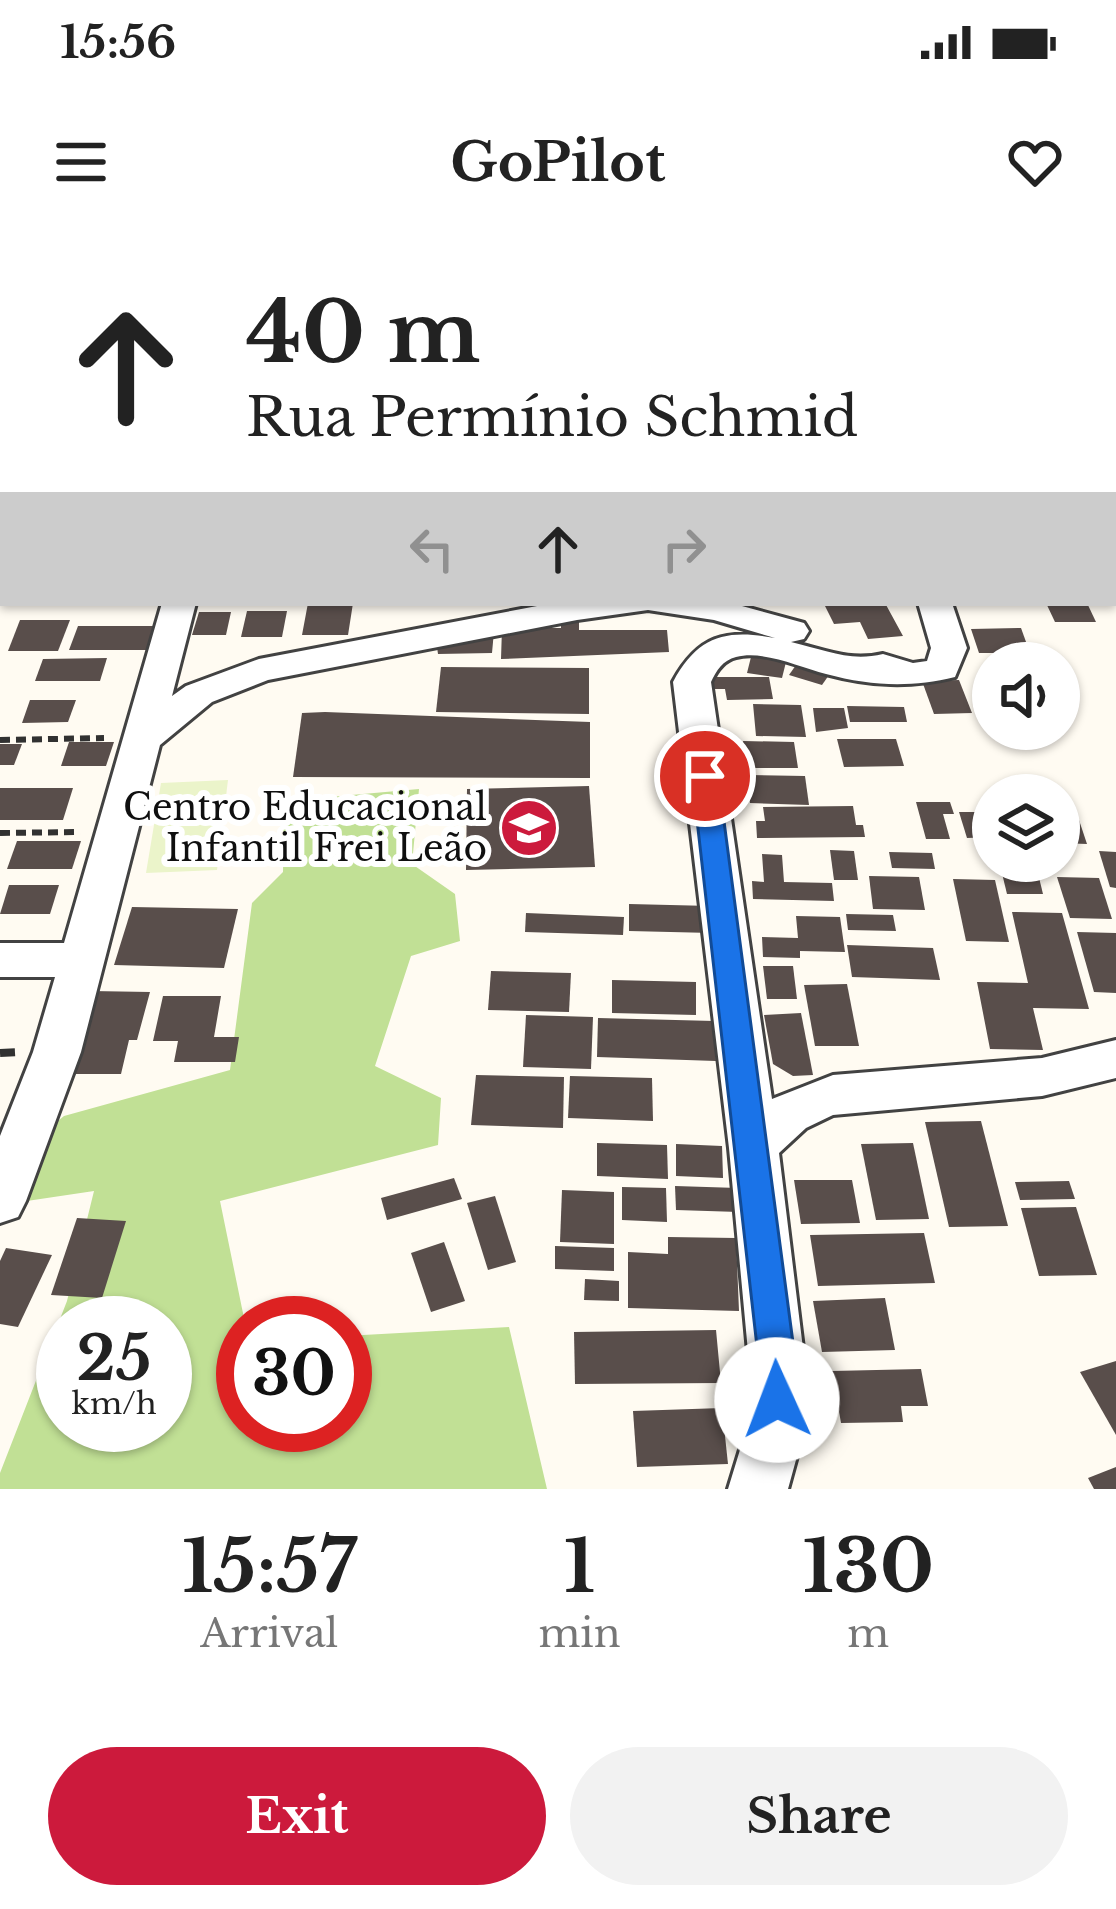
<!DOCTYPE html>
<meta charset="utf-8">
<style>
body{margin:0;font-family:"Libre Baskerville",serif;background:#f2f2f2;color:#222;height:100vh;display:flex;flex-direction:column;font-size:45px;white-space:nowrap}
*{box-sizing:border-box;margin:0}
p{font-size:39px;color:#767676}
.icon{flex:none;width:66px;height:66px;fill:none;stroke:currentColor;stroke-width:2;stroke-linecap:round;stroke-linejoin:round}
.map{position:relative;height:1249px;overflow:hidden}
.drawer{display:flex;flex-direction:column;background:#fff;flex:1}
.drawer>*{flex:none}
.guide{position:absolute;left:0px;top:0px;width:1116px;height:366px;box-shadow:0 3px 9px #0004;background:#fff;color:#222;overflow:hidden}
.controls{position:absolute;left:972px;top:402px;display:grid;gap:24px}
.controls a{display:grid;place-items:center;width:108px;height:108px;border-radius:50%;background:#fff;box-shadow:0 3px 9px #0004;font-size:60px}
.speed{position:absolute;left:36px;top:1056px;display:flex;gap:24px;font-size:60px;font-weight:700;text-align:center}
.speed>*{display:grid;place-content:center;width:156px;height:156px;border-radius:50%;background:#fff;box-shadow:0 3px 9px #0004;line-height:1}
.speed small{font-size:30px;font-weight:400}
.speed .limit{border:18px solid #d22;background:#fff;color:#111}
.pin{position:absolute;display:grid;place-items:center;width:102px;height:102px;color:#fff;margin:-51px;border:6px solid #fff;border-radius:50%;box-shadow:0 3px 12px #0007}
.me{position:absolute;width:132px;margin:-66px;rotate:358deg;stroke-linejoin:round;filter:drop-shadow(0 0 9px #0008)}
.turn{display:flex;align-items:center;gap:42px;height:252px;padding:0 48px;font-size:54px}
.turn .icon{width:156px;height:156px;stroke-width:2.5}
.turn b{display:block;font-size:84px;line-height:102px}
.lanes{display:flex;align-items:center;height:114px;padding:0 48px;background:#0003;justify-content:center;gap:60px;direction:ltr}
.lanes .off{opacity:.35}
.eta{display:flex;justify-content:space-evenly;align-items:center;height:204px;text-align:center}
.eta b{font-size:72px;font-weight:800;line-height:84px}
.button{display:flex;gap:24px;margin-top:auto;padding:24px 48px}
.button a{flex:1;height:138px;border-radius:72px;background:#cc1a3c;color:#fff;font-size:48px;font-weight:800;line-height:138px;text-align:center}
.button a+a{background:#f2f2f2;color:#222}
.status{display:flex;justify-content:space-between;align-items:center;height:84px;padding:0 60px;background:#fff;direction:ltr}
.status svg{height:33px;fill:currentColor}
header{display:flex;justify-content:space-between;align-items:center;height:156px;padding:0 48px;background:#fff;font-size:54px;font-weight:800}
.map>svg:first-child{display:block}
.forest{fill:#c1e095;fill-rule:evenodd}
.pitch{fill:#ebf4ca}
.building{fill:#594e4b}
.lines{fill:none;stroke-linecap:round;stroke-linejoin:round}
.service-casing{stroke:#424242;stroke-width:6}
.minor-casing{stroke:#424242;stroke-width:6}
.tertiary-casing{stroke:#424242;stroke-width:6}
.path-far1{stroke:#313131;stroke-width:6;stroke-dasharray:10 6;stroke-linecap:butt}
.path{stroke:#313131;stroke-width:8;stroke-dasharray:15 8;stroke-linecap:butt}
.service{fill:#fff;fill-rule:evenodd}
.minor{fill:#fff;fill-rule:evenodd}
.tertiary{fill:#fff;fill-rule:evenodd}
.route{fill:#1a73e8;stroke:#114b97;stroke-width:3}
.labels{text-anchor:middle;stroke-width:12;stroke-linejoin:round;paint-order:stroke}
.poi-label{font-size:36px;fill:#0f0f0f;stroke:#fff;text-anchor:end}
</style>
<div class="status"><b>15:56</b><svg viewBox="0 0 49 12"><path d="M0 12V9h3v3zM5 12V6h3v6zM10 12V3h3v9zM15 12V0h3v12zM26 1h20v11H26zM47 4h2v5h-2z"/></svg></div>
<header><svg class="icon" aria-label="menu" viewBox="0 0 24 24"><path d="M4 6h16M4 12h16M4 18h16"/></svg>GoPilot<svg class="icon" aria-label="heart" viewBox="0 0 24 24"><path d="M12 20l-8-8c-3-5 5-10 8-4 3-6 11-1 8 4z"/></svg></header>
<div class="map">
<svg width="1116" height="1249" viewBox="0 0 1116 1249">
<rect width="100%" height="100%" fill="#fffbf2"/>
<path class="forest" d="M419 549 412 624 455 654 460 701 411 716 375 826 441 858 438 905 220 961 245 1083 243 1185H345V1096L509 1087 547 1249H0V1233L67 1061 94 951 0 965 7 923 64 876 230 830 252 663 283 632 284 561ZM63 1083H165V1185H63Z"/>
<path class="pitch" d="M228 540 217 630 146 633 161 543Z"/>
<g class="building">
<path d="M308 363H353L348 395H302Z"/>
<path d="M853 363H885L903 396 868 399 860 382 834 384 824 364Z"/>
<path d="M1046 363H1087L1096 382H1055Z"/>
<path d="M247 371H287L282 397H241Z"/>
<path d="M199 372H231L226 395H192Z"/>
<path d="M20 380H70L58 411H8Z"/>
<path d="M561 381H579V390H667L669 412 501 419 502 388H561Z"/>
<path d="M78 386H154L147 410H69Z"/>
<path d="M1021 388 1030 413H979L971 389Z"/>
<path d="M494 391 492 413 438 414 436 400Z"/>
<path d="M751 417 786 422 782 438 747 433Z"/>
<path d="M107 418 100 441H35L43 419Z"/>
<path d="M796 425 829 435 822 445 789 435Z"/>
<path d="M441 427 589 428V474L436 472Z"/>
<path d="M713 437H769L773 459 727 460 725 449H714Z"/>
<path d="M959 440 972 473 934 474 922 441Z"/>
<path d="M30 460H76L68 482 22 483Z"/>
<path d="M753 464 801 465 806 497 756 496Z"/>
<path d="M847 466 904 467 907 482H850Z"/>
<path d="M813 468H844L848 488 816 492Z"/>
<path d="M325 472 590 482V538L293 537 302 473Z"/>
<path d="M837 499H896L904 526 844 527Z"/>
<path d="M743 501 794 502 798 528H746Z"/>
<path d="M69 502H114L106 526H61Z"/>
<path d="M0 504H22L14 525H0Z"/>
<path d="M747 535 805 536 809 565 750 563Z"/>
<path d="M589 546 595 627 466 630 467 549Z"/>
<path d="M0 548H73L63 580H0Z"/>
<path d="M916 562H950L954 574H943L950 599H926Z"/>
<path d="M853 566 856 585H863L865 597 757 598 756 581H765L763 567Z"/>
<path d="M959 572H993V597L967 598Z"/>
<path d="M1059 579 1079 580 1087 604 1059 603Z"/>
<path d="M17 601H81L72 629H7Z"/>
<path d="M830 610 854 611 858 640H834Z"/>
<path d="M1099 611 1116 612V648L1110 647Z"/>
<path d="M889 612 932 613 935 629 892 628Z"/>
<path d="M762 614 782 615 784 642 832 643 834 661 753 659 752 641 764 642Z"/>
<path d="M999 621H1035L1043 654H1007Z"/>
<path d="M869 636 919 637 925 670 873 669Z"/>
<path d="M1057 637 1099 638 1112 679 1070 678Z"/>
<path d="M953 639 995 640 1009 702 966 701Z"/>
<path d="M9 645H59L50 674H0Z"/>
<path d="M629 664 711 666 712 693 629 691Z"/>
<path d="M132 667 238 669 224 728 114 725Z"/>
<path d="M1012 672 1062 673 1089 769 1033 768 1043 810 990 809 977 742 1028 743Z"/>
<path d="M526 673 624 677 623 695 525 692Z"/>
<path d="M846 674 893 675 896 691 848 690Z"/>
<path d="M796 676 840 677 845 712 800 711V718L763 717 762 697 798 698Z"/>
<path d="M1077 692 1116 693V753L1094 752Z"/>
<path d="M847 705 933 708 940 740 852 737Z"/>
<path d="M763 726H793L797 759H767Z"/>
<path d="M491 731 571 733 569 772 488 770Z"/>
<path d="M612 740 696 742V775L612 773Z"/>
<path d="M847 744 859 806H815L804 745Z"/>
<path d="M91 751 150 752 137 800H129L121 834H66Z"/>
<path d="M163 756H221L214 797H239L235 822H174L178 801H153Z"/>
<path d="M801 773 813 835 793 836 773 824 764 775Z"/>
<path d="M526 775 593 777 591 829 523 827Z"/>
<path d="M598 778 714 781 716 821 597 817Z"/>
<path d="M476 835 564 837 563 888 471 885Z"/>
<path d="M570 836 652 838 653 881 568 878Z"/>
<path d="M981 881 1008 986 949 987 925 882Z"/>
<path d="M597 903 667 905 668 939 597 936Z"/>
<path d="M913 903 929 979 876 980 861 904Z"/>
<path d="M676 904 722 906 723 938 676 936Z"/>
<path d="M454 938 462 959 387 980 381 958Z"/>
<path d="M794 940H852L860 983 801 984Z"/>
<path d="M1069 941 1075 959 1020 960 1015 942Z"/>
<path d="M675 946 738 948 739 972 676 970Z"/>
<path d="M622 947 666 948 667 982 622 980Z"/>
<path d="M562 950 614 952V1004L560 1002Z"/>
<path d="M495 956 516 1022 488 1030 467 963Z"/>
<path d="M1076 967 1097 1035 1039 1036 1021 968Z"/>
<path d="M77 978 126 981 102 1058 51 1055Z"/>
<path d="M924 993 935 1043 818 1046 810 995Z"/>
<path d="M668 997 736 998 739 1071 628 1068V1012L668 1014Z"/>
<path d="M444 1002 465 1061 431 1072 411 1013Z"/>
<path d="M555 1006 614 1008V1031L555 1029Z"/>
<path d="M6 1008 52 1015 18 1087 0 1084V1021Z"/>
<path d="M585 1039 619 1041V1061L584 1060Z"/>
<path d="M885 1058 895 1110 822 1112 813 1061Z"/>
<path d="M716 1090 721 1143 575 1144 574 1092Z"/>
<path d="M1116 1121V1195L1080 1132Z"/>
<path d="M921 1129 928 1166H901L903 1182 841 1183 832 1131Z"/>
<path d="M722 1168 728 1224 637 1227 633 1171Z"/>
<path d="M1116 1227V1249H1094L1088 1238Z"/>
</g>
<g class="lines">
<g class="service-casing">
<g id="service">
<rect x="0" y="106" width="3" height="8"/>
<path d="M1113 198 1116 199V210L1113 209Z"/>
<rect x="0" y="210" width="3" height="10"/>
</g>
</g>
<g class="minor-casing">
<g id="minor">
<path d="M510 0H538L541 3H512Z"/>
<rect x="0" y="16" width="3" height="16"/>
<path d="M1113 237 1116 238V263L1113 262Z"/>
<rect x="0" y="243" width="3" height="20"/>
<path d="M162 363H196L172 456 186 446 259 419 553 363H731L804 383 809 391 804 399 791 402C826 410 849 422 883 414L913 423 927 421 931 408 918 363H952L967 408 955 437C910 448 871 446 826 434 799 427 764 410 736 417 723 420 716 431 711 442L772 859 833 835 1042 818 1116 800V838L1042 856 833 875 806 888 779 913 806 1133 805 1187 788 1249H728L747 1187 750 1133 729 908 673 442C698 396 725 389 775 398L714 380 648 370 577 380 268 440 212 462 160 505 81 812 26 961 18 977 0 983V896L33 812 55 737H0V703H64Z"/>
</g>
</g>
<g class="tertiary-casing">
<rect id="tertiary" x="1113" y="124" width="3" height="22"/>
</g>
<g class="path-far1">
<path d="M0 500 104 498"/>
<path d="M0 593 80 592"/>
</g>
<path class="path" d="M0 813 18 812"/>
<use href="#service" class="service"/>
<use href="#minor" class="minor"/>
<use href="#tertiary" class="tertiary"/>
</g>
<path class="route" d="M705 527 718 536 797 1133 790 1173 777 1178 764 1173 759 1160 760 1133 692 536Z"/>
<defs>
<g id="school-disc" transform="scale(3)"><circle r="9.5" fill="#cc1a3c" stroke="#fff"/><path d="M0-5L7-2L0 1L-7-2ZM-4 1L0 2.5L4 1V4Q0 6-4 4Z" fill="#fff"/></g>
</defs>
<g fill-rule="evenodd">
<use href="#school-disc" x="529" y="588"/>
</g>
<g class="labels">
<g class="poi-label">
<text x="487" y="580">Centro Educacional<tspan x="487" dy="41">Infantil Frei Leão</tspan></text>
</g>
</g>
</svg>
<div class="controls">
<a><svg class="icon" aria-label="sound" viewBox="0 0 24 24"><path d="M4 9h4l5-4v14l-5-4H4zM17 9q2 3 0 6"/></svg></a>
<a><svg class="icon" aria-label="layers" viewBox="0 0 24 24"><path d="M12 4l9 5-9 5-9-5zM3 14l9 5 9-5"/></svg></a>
</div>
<div class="speed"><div>25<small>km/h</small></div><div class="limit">30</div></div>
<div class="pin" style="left:705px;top:536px;background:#d93025"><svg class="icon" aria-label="arrive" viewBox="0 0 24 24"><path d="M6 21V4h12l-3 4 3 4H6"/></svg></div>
<svg class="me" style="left:777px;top:1160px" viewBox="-20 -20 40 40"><circle r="19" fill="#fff"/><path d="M0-13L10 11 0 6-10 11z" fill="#1a73e8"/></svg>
<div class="guide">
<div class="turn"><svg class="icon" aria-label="ahead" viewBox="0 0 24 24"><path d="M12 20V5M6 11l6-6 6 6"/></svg><div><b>40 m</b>Rua Permínio Schmid</div></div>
<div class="lanes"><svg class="icon off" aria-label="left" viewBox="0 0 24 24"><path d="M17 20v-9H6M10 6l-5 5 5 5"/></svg><svg class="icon" aria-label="ahead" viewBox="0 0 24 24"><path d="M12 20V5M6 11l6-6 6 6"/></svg><svg class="icon off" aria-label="right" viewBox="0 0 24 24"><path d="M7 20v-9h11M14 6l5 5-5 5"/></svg></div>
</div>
</div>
<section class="drawer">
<div class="eta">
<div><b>15:57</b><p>Arrival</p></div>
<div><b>1</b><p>min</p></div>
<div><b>130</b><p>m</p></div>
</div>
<div class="button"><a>Exit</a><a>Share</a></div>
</section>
